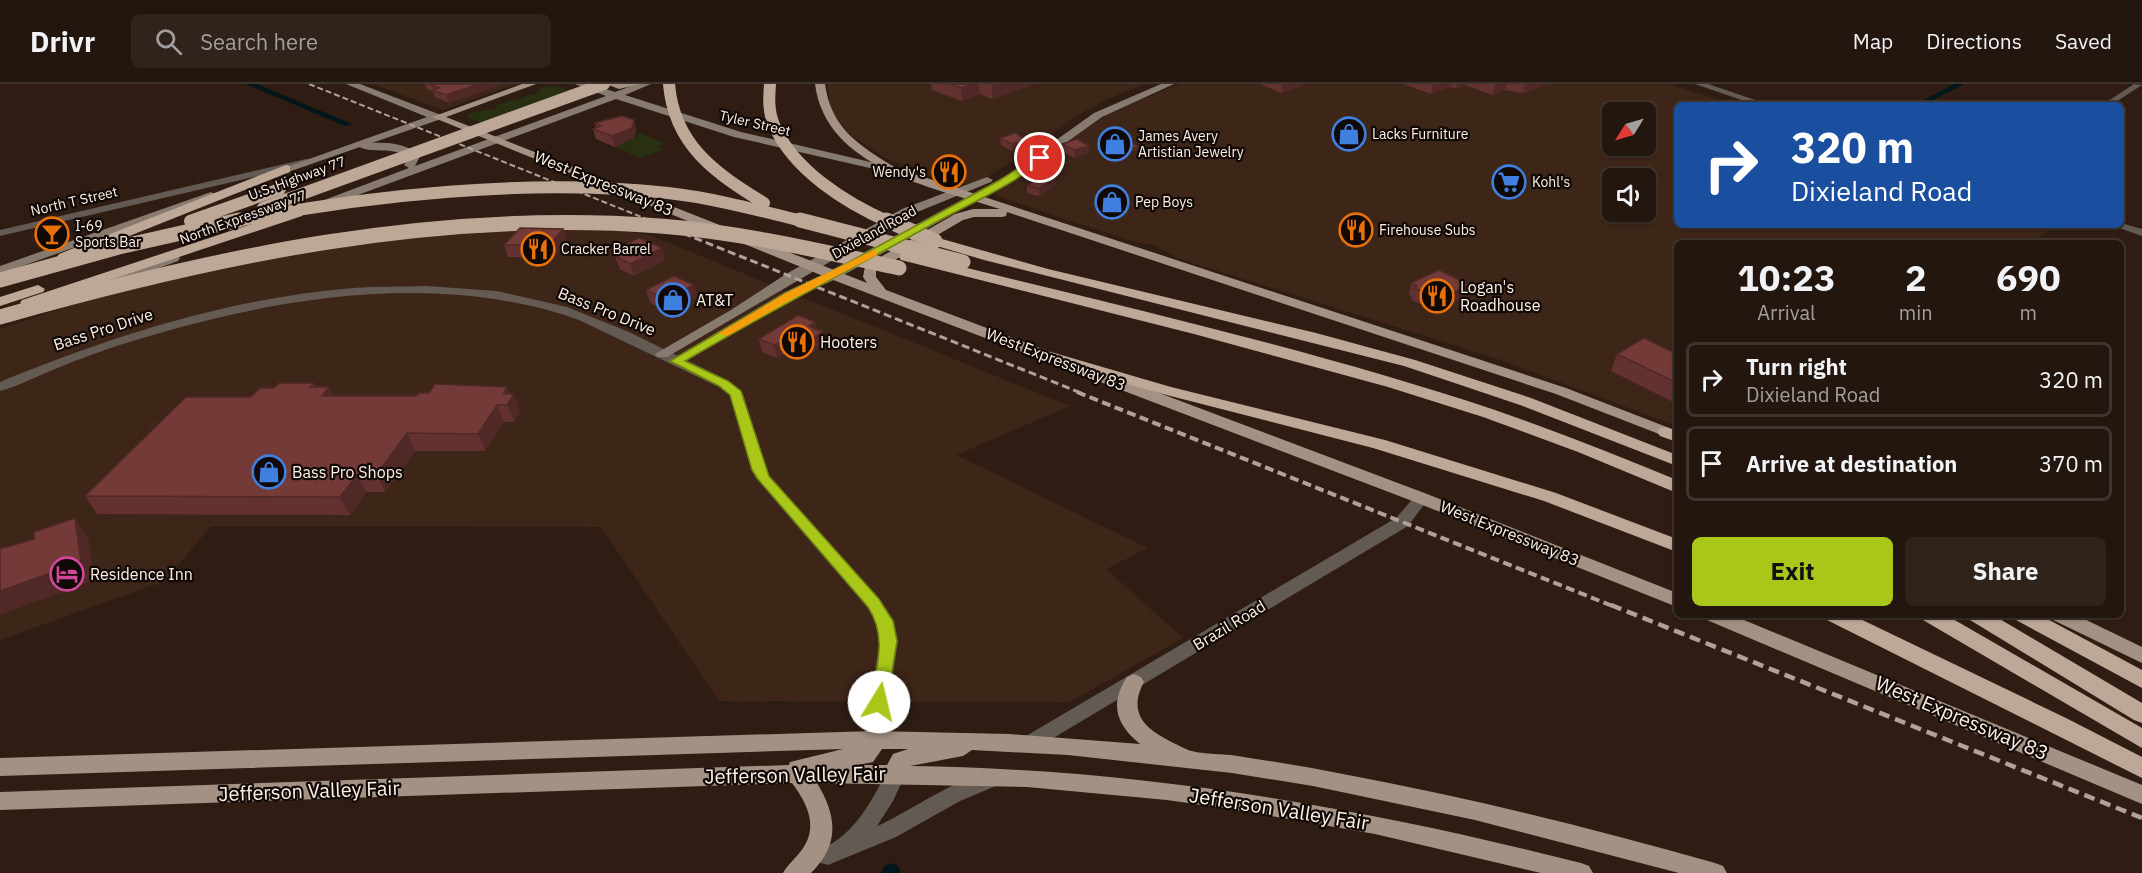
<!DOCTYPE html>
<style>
body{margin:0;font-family:"IBM Plex Sans",sans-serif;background:#2f231c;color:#f1f3f6;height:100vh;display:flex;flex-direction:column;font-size:22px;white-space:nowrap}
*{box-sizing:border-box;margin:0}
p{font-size:20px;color:#a39f9e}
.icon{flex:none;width:33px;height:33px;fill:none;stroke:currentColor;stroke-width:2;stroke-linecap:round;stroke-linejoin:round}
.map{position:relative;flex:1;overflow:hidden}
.sheet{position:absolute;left:1674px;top:156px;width:450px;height:378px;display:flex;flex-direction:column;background:#23160e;border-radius:9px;box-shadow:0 2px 4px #0004,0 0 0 2px #40352e}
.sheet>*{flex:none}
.banner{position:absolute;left:1674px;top:18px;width:450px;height:126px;border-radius:9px;box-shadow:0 2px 4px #0004,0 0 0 2px #40352e;background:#1a4fa0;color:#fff;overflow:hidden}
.needle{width:39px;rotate:233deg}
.controls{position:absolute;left:1602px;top:18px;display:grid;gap:12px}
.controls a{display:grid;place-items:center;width:54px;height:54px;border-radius:9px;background:#23160e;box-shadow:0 2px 4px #0004,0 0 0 2px #40352e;font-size:30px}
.pin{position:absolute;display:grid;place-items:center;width:51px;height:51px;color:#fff;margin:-26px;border:3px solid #fff;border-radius:50%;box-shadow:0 2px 6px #0007}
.me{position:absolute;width:66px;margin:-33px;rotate:9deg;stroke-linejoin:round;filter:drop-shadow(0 0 4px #0008)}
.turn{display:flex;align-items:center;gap:21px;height:126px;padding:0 18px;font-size:27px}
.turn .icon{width:78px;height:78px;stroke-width:2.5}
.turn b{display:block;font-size:42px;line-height:51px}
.eta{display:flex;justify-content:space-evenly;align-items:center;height:102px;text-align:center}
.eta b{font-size:36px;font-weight:800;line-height:42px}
.button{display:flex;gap:12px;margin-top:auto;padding:12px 18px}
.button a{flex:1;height:69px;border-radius:9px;background:#a9c719;color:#111;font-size:24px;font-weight:800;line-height:69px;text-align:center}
.button a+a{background:#2f231c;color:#f1f3f6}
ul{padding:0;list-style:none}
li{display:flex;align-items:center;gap:18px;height:75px;margin:0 12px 9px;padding:0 6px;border:3px solid #40352e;border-radius:9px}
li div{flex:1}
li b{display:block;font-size:22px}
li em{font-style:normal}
header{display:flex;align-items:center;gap:36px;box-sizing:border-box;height:84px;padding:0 30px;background:#23160e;border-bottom:2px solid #40352e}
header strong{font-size:28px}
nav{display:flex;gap:33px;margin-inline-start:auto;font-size:21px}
.search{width:420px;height:54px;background:#2f231c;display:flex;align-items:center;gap:15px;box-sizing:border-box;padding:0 21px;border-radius:9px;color:#a39f9e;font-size:22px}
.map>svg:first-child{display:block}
.built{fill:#3d2518;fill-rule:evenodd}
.green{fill:#293011}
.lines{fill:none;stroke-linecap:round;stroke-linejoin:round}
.canal{fill:#001719;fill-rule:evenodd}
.minor{fill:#625a53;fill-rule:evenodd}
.tertiary{fill:#625a53;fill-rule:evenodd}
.secondary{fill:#877a6f;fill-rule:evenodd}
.primary{fill:#a39284;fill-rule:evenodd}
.motorway{fill:#bda898;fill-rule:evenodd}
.rail-far3{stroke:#b0a299;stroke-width:2;stroke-dasharray:6 3;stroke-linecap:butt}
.rail-far2{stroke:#b0a299;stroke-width:3;stroke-dasharray:8 4;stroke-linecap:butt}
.rail-far1{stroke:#b0a299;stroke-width:4;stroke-dasharray:9 4.5;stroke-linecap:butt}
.rail{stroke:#b0a299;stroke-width:4.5;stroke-dasharray:11 6;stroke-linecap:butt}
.motorway-bridge-far1{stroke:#bda898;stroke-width:12}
.motorway-bridge{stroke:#bda898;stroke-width:15}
.wall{fill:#633230}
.shaded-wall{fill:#502927}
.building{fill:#733a38;stroke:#502927;stroke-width:1.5}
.route{fill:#a9c719;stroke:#6e8110;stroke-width:1.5}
.slow{fill:#f59e0b}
.labels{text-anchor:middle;stroke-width:4.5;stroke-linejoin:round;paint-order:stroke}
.far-street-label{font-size:14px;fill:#fdf0e9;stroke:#110906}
.far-poi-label{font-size:14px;fill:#fdf0e9;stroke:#110906;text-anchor:start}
.street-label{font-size:16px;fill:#fdf0e9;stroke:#110906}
.poi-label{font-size:16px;fill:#fdf0e9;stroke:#110906;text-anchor:start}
.near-street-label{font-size:20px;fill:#fdf0e9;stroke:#110906}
</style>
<header>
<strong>Drivr</strong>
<div class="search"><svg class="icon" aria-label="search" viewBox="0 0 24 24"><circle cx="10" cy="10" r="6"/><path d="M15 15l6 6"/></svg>Search here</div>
<nav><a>Map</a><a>Directions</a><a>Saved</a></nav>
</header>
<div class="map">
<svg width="2142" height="789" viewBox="0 0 2142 789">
<rect width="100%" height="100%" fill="#2f1d13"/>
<g class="built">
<path d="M373 0H516L443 26Z"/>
<path d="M827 0H1145L1108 15 1073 34 1025 70 985 94 971 99 950 100 887 75 851 51 831 27Z"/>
<path d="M1180 0H1669L1735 21H1677V141H2056L2031 159H1677V342L1498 275 1177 174 1154 161 1134 158 994 111 997 107 1038 82 1077 50 1106 32 1133 19ZM1612 28H1646V62H1612ZM1612 94H1646V128H1612Z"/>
<path d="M556 145 616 146 649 151 1070 322 956 371 1148 464 1106 485 1183 554 1070 618 719 617 601 443 211 442 165 497 0 556V245L117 206 303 167 423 151Z"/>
</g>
<g class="green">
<path d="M547 2 559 3 586 12 580 16 539 28 506 43H491L467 33 469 29 494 25 499 20 538 9 541 4Z"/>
<path d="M640 49 666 60 659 62 664 65 641 74 615 63 638 53 635 51Z"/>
</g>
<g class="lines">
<g class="canal">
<path d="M246 0H257L352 40 345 42Z"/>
<path d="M1954 0H1964L1924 21H1914Z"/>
<path d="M891 779 898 782 901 789H881L884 782Z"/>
</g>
<path class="minor" d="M2134 0 2142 1 2111 21H2102Z"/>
<g class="tertiary">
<path d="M1695 0H1708L1770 21H1756Z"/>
<path d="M306 75 310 76V80L0 152V146Z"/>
<path d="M2121 139 2142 145V152L2111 141H2121Z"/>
<path d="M426 202 497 207 567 223 629 248 729 297 743 310 769 392 879 515 894 537 898 557 883 655 880 660 873 663 866 660 863 655 880 557 877 538 867 523 756 394 730 312 719 303 579 236C437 186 277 213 136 256 109 264 81 274 55 285 37 292 19 302 0 307V298C112 252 231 214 353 204 377 202 402 203 426 202Z"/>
<path d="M1421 409 1429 414 1408 442 1035 665 1028 668 1021 665 1018 660 1021 655 1396 434 1416 411Z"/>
<path d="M896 681 903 683 906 689 893 717 877 742C903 732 975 681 998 689L1001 695 998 701 960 717 896 753 828 781 821 779 818 772 821 765C855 751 873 715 889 683Z"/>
</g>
<g class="secondary">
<path d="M346 0H360L441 31V35L372 59C389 58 408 60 420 72L415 82 606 12 575 0H590L615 8 637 0H651L625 11 741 48 892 83 898 86 892 89 734 53 616 15 323 124 319 122V118L409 84 404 81 409 73C391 62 371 70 360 63L274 93 270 94 264 91 427 33Z"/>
<path d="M1161 0H1174L1102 33 1014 96 838 194 795 214 681 280 676 281 669 277 785 208 828 188 1006 92 1094 29Z"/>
<path d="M987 93 993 96 991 98 910 131 667 273H657L655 270 731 226 786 190 902 125Z"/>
<path d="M211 108 217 111 215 113 0 190V182Z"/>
<path d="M174 170 180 174 178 177 105 204H95L93 201 95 198Z"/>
</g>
<g class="primary">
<path d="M522 0H536L446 33 867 199 863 193 865 182 955 130 973 125H1000C933 103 826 85 815 0H825C831 45 860 62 896 84L1566 304 1677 347V357L1556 310 1007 128 1006 132 1002 133H974L963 136 876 187V193L886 206 1427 410 1677 509V523L1415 418 828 194 432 33Z"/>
<path d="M606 0H641L619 5Z"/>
<path d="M1705 531H1732L2142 701V720L1707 536Z"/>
<path d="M2051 531H2076L2142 563V579L2053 536Z"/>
<path d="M1134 590 1141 593 1144 598C1123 637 1157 651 1186 665 1196 670 1220 670 1231 671 1270 677 1309 683 1348 691 1472 714 1594 745 1715 779L1723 782 1727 789H1679L1475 736 1313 702 1232 689 1068 671 972 666 963 672 910 682C1141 685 1357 722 1581 779L1589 782 1593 789H1541L1375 750 1237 726 1167 716 1027 703 817 699C837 732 840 760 811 789H783C788 780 795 775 801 767 819 744 808 720 792 699L0 726V708L789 681 790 678 843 665 0 692V674L873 647 1009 650 1140 660C1115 640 1110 619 1127 593ZM882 665H908L893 670 887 681H858L873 678Z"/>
</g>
<g class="motorway">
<path d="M286 81 290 82V88L69 176H59L57 173 59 170Z"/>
<path d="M297 125 302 126 303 129 302 132 32 222 27 223 20 219 22 216Z"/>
<path d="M935 153 1048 185 1316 249 1415 276 1531 314 1677 371V382L1520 321 1404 282 984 176 930 160 928 157 930 154Z"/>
<path d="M906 169C1103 218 1302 262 1495 326 1556 347 1617 371 1677 396V409L1578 368 1483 333 1388 303 1194 250 901 176 899 173 901 170Z"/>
<path d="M38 201 45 205 43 208 0 222V213Z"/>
<path d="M1051 268 1171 303 1385 356 1556 409 1677 455V468L1544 417 1373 364 1159 309 1045 276 1043 273Z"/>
<path d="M1666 343 1677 347V358L1660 352 1657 348 1660 344Z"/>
<path d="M1824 531H1852L2066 634 2142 673V694L1827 536Z"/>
<path d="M1920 531H1946L2142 644V664L1923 536Z"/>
<path d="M1967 531H1993L2142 619V639L2134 636 1970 536Z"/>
<path d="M2013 531H2040L2142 586V604L2016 536Z"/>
</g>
<path class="rail-far3" d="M309 0 654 138"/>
<path class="rail-far2" d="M650 136 1081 309"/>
<path class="rail-far1" d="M1077 308 1615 523"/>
<path class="rail" d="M1611 521 2142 734"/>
<g class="motorway-bridge-far1">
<path d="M669 0C674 61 715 89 764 119"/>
<path d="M770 0C769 14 768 27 774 41 793 86 846 119 889 138"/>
<path d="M263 124 604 0"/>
<path d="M190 137 280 105"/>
<path d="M232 138C366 111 531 94 668 109 714 114 761 127 806 138"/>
<path d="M557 138H583"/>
</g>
<g class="motorway-bridge">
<path d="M800 136 963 178"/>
<path d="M886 136 935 157"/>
<path d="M0 196 119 163 239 136"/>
<path d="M0 233C216 172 434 125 660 142 740 148 820 167 899 184"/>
</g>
</g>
<g class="wall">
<path d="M425 0H503L449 19 435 13 433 8 427 5Z"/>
<path d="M931 0H1034L992 15 980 10 962 17 932 6Z"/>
<path d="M1260 0H1302L1301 2 1281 9Z"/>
<path d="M1403 0H1548L1523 9 1505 6 1492 11 1465 1 1456 5 1451 3 1431 10Z"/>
<path d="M634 36 636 47 634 54 615 63 596 55 593 45 596 44 595 39Z"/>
<path d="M1000 54 1027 63 1012 67 1001 61Z"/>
<path d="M1062 60 1089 62V69L1074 74 1062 67Z"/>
<path d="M1102 61 1138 62V65L1118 73 1102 65Z"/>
<path d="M1027 101H1056L1039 112 1027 109Z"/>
<path d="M563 145 567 157 553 174 508 173 504 161Z"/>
<path d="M618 164 665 176 634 192 620 185 619 181H618L614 169 618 167Z"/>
<path d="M1411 199 1469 201 1466 213 1438 227 1411 216 1412 213 1409 211Z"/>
<path d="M646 206 697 213 669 228 650 219Z"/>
<path d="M815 238 816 245 823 248 825 260 800 276 785 269 777 274 762 268 759 255Z"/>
<path d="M1617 270H1677V320L1611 287Z"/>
<path d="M314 299 315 303 334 312H416L429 309 507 303 510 310 520 328 514 338H504L485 367H415L385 408H366L350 431 97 430 85 412 274 304Z"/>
</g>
<g class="shaded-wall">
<path d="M479 0H503L449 19 446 11Z"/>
<path d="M971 0H979L980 10 962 17 961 4Z"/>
<path d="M997 0H1034L992 15V1Z"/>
<path d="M1282 0H1302L1301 2 1281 9Z"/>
<path d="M1433 0H1452L1451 3 1431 10Z"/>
<path d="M1457 0H1466L1465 1 1456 5Z"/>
<path d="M1495 0H1507L1505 6 1492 11Z"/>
<path d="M1525 0H1548L1523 9Z"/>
<path d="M634 36 636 47 634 54 615 63 612 52Z"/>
<path d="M1027 56V63L1012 67V60Z"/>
<path d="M1089 62V69L1074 74V66Z"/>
<path d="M1138 62V65L1118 73V69Z"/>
<path d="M1056 94V101L1039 112V105Z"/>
<path d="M563 145 567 157 553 174 549 162Z"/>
<path d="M662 164 665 176 634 192 630 180Z"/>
<path d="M694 201 697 213 669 228 666 215Z"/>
<path d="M1469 201 1466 213 1438 227 1441 214Z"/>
<path d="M815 238 817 251 809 242Z"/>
<path d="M823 248 825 260 800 276 798 263Z"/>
<path d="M782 257 785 269 777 274 774 261Z"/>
<path d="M329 303 338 320 322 312Z"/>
<path d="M507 303 511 315 514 310 520 328 514 338 503 310Z"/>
<path d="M497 321 504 338 485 367 478 350Z"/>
<path d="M407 349 415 367 385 408 377 390Z"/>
<path d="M357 391 366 408 350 431 340 413Z"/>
<path d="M75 434 88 453 95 496 0 531V507Z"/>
</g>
<g class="building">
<path d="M429 0H479L446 11 432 6 439 4Z"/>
<path d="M951 0H971L961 4Z"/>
<path d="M622 32 634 36 632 44 612 52 593 45 601 42 595 39Z"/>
<path d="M1015 49 1027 56 1012 60 1000 54Z"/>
<path d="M1114 49 1138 62 1118 69 1102 61 1104 52Z"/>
<path d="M1077 55 1089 62 1074 66 1062 60Z"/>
<path d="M1044 91 1056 94 1039 105 1027 101Z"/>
<path d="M520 144 563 145 549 162 504 161Z"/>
<path d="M639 154 662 164 630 180 617 173 620 171 614 169 621 166 618 164Z"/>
<path d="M1439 186 1469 201 1441 214 1414 204 1417 202 1411 199Z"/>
<path d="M674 192 694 201 666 215 646 206Z"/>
<path d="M798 231 815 238 809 242 823 248 798 263 782 257 774 261 759 255Z"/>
<path d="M1644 254 1677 270V299L1617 270Z"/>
<path d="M279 299H314L310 303H329L322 312H416L419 309H429L435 300 507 303 503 310H514L507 321H497L478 350 407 349 377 390 357 391 340 413 85 412 186 313H251L260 304H274Z"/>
<path d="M75 434 81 478 0 507V465L34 455V448Z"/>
</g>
<path class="route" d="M1037 72 1044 74C1019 98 970 120 938 137 854 184 768 228 685 277L728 297 741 307 769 392 879 515 893 537 897 557 887 618 885 622 879 624 873 622 871 618C876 583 888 554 868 523L757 394 752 386 730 311 719 302 670 277 786 209 829 189 1000 96Z"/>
<path class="slow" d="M874 166 877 167V171L794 214 729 251 725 252 719 249 786 209Z"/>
<defs>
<g id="shop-ring" transform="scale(1.725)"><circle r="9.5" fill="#110906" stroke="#3f7fe0" stroke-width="1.5"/><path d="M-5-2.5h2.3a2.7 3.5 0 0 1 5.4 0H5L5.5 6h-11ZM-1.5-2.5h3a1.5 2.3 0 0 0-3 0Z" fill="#3f7fe0"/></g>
<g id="restaurant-ring" transform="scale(1.725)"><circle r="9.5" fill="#110906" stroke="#e8710a" stroke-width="1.5"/><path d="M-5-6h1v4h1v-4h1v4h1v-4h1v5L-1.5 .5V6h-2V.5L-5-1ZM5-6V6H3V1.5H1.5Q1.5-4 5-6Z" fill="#e8710a"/></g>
<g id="supermarket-ring" transform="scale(1.725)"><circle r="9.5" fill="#110906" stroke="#3f7fe0" stroke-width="1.5"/><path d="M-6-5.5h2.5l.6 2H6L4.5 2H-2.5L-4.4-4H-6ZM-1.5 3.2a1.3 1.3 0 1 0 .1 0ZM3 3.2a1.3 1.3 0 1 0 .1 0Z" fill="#3f7fe0"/></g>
<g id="bar-ring" transform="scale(1.725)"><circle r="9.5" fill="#110906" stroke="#e8710a" stroke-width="1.5"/><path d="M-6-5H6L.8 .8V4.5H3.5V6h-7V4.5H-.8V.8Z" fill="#e8710a"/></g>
<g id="hotel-ring" transform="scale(1.725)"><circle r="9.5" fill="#110906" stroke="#d1479c" stroke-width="1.5"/><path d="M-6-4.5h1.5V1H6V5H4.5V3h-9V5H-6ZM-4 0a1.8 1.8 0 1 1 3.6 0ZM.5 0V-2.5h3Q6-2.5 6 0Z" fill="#d1479c"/></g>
</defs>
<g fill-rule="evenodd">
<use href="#shop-ring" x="1349" y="50"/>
<use href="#shop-ring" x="1115" y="60"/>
<use href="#restaurant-ring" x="949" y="88"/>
<use href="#supermarket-ring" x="1509" y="98"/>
<use href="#shop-ring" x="1112" y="118"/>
<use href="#restaurant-ring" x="1356" y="146"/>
<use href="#bar-ring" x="52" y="150"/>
<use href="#restaurant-ring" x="538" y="165"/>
<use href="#restaurant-ring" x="1437" y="212"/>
<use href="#shop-ring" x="673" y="216"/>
<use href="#restaurant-ring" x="797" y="258"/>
<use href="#shop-ring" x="269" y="388"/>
<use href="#hotel-ring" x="67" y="490"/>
</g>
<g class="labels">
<g class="far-street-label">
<text transform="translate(755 39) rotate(13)" y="5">Tyler Street</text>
<text transform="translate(297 94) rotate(-20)" y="5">U.S. Highway 77</text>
<text transform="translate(74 117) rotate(-13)" y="5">North T Street</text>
<text transform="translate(243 133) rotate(-20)" y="5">North Expressway 77</text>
<text transform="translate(874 148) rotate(-29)" y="5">Dixieland Road</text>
</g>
<g class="far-poi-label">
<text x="1372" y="55">Lacks Furniture</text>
<text x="1138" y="57">James Avery<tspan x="1138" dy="16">Artistian Jewelry</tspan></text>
<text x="926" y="93" text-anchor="end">Wendy's</text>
<text x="1532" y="103">Kohl's</text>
<text x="1135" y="123">Pep Boys</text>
<text x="75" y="147">I-69<tspan x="75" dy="16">Sports Bar</tspan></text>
<text x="1379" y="151">Firehouse Subs</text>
<text x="561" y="170">Cracker Barrel</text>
</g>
<g class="street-label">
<text transform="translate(604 99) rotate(22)" y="6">West Expressway 83</text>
<text transform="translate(607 227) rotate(22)" y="6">Bass Pro Drive</text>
<text transform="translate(103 245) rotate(-18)" y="6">Bass Pro Drive</text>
<text transform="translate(1056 275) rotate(21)" y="6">West Expressway 83</text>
<text transform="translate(1510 449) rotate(22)" y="6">West Expressway 83</text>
<text transform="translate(1229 541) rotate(-31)" y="6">Brazil Road</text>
</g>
<g class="poi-label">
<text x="1460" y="209">Logan's<tspan x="1460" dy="18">Roadhouse</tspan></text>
<text x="696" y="222">AT&amp;T</text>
<text x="820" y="264">Hooters</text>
<text x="292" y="394">Bass Pro Shops</text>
<text x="90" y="496">Residence Inn</text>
</g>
<g class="near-street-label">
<text transform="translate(1962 634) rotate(23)" y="7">West Expressway 83</text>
<text transform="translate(795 691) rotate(-1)" y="7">Jefferson Valley Fair</text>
<text transform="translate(309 707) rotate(-2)" y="7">Jefferson Valley Fair</text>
<text transform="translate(1279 725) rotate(9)" y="7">Jefferson Valley Fair</text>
</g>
</g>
</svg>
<div class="controls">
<a><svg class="needle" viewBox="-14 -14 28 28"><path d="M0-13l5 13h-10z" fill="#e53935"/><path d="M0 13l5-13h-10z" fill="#a39f9e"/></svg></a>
<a><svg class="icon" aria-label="sound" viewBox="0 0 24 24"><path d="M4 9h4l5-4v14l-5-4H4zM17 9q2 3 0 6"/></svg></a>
</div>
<div class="pin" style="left:1040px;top:74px;background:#d93025"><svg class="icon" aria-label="arrive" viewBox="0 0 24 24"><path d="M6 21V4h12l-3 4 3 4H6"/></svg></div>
<svg class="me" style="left:879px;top:618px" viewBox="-20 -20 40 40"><circle r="19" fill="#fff"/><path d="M0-13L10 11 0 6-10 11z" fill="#a9c719"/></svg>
<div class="banner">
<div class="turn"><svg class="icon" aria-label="right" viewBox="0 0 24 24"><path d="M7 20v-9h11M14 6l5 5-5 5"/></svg><div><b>320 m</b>Dixieland Road</div></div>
</div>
<section class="sheet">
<div class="eta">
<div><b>10:23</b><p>Arrival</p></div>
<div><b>2</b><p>min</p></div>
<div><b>690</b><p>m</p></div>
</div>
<ul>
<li><svg class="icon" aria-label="right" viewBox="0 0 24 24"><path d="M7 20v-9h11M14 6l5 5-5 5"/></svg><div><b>Turn right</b><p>Dixieland Road</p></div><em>320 m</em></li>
<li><svg class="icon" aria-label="arrive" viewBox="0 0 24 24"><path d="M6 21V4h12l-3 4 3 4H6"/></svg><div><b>Arrive at destination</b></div><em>370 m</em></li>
</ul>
<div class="button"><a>Exit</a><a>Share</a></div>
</section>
</div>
